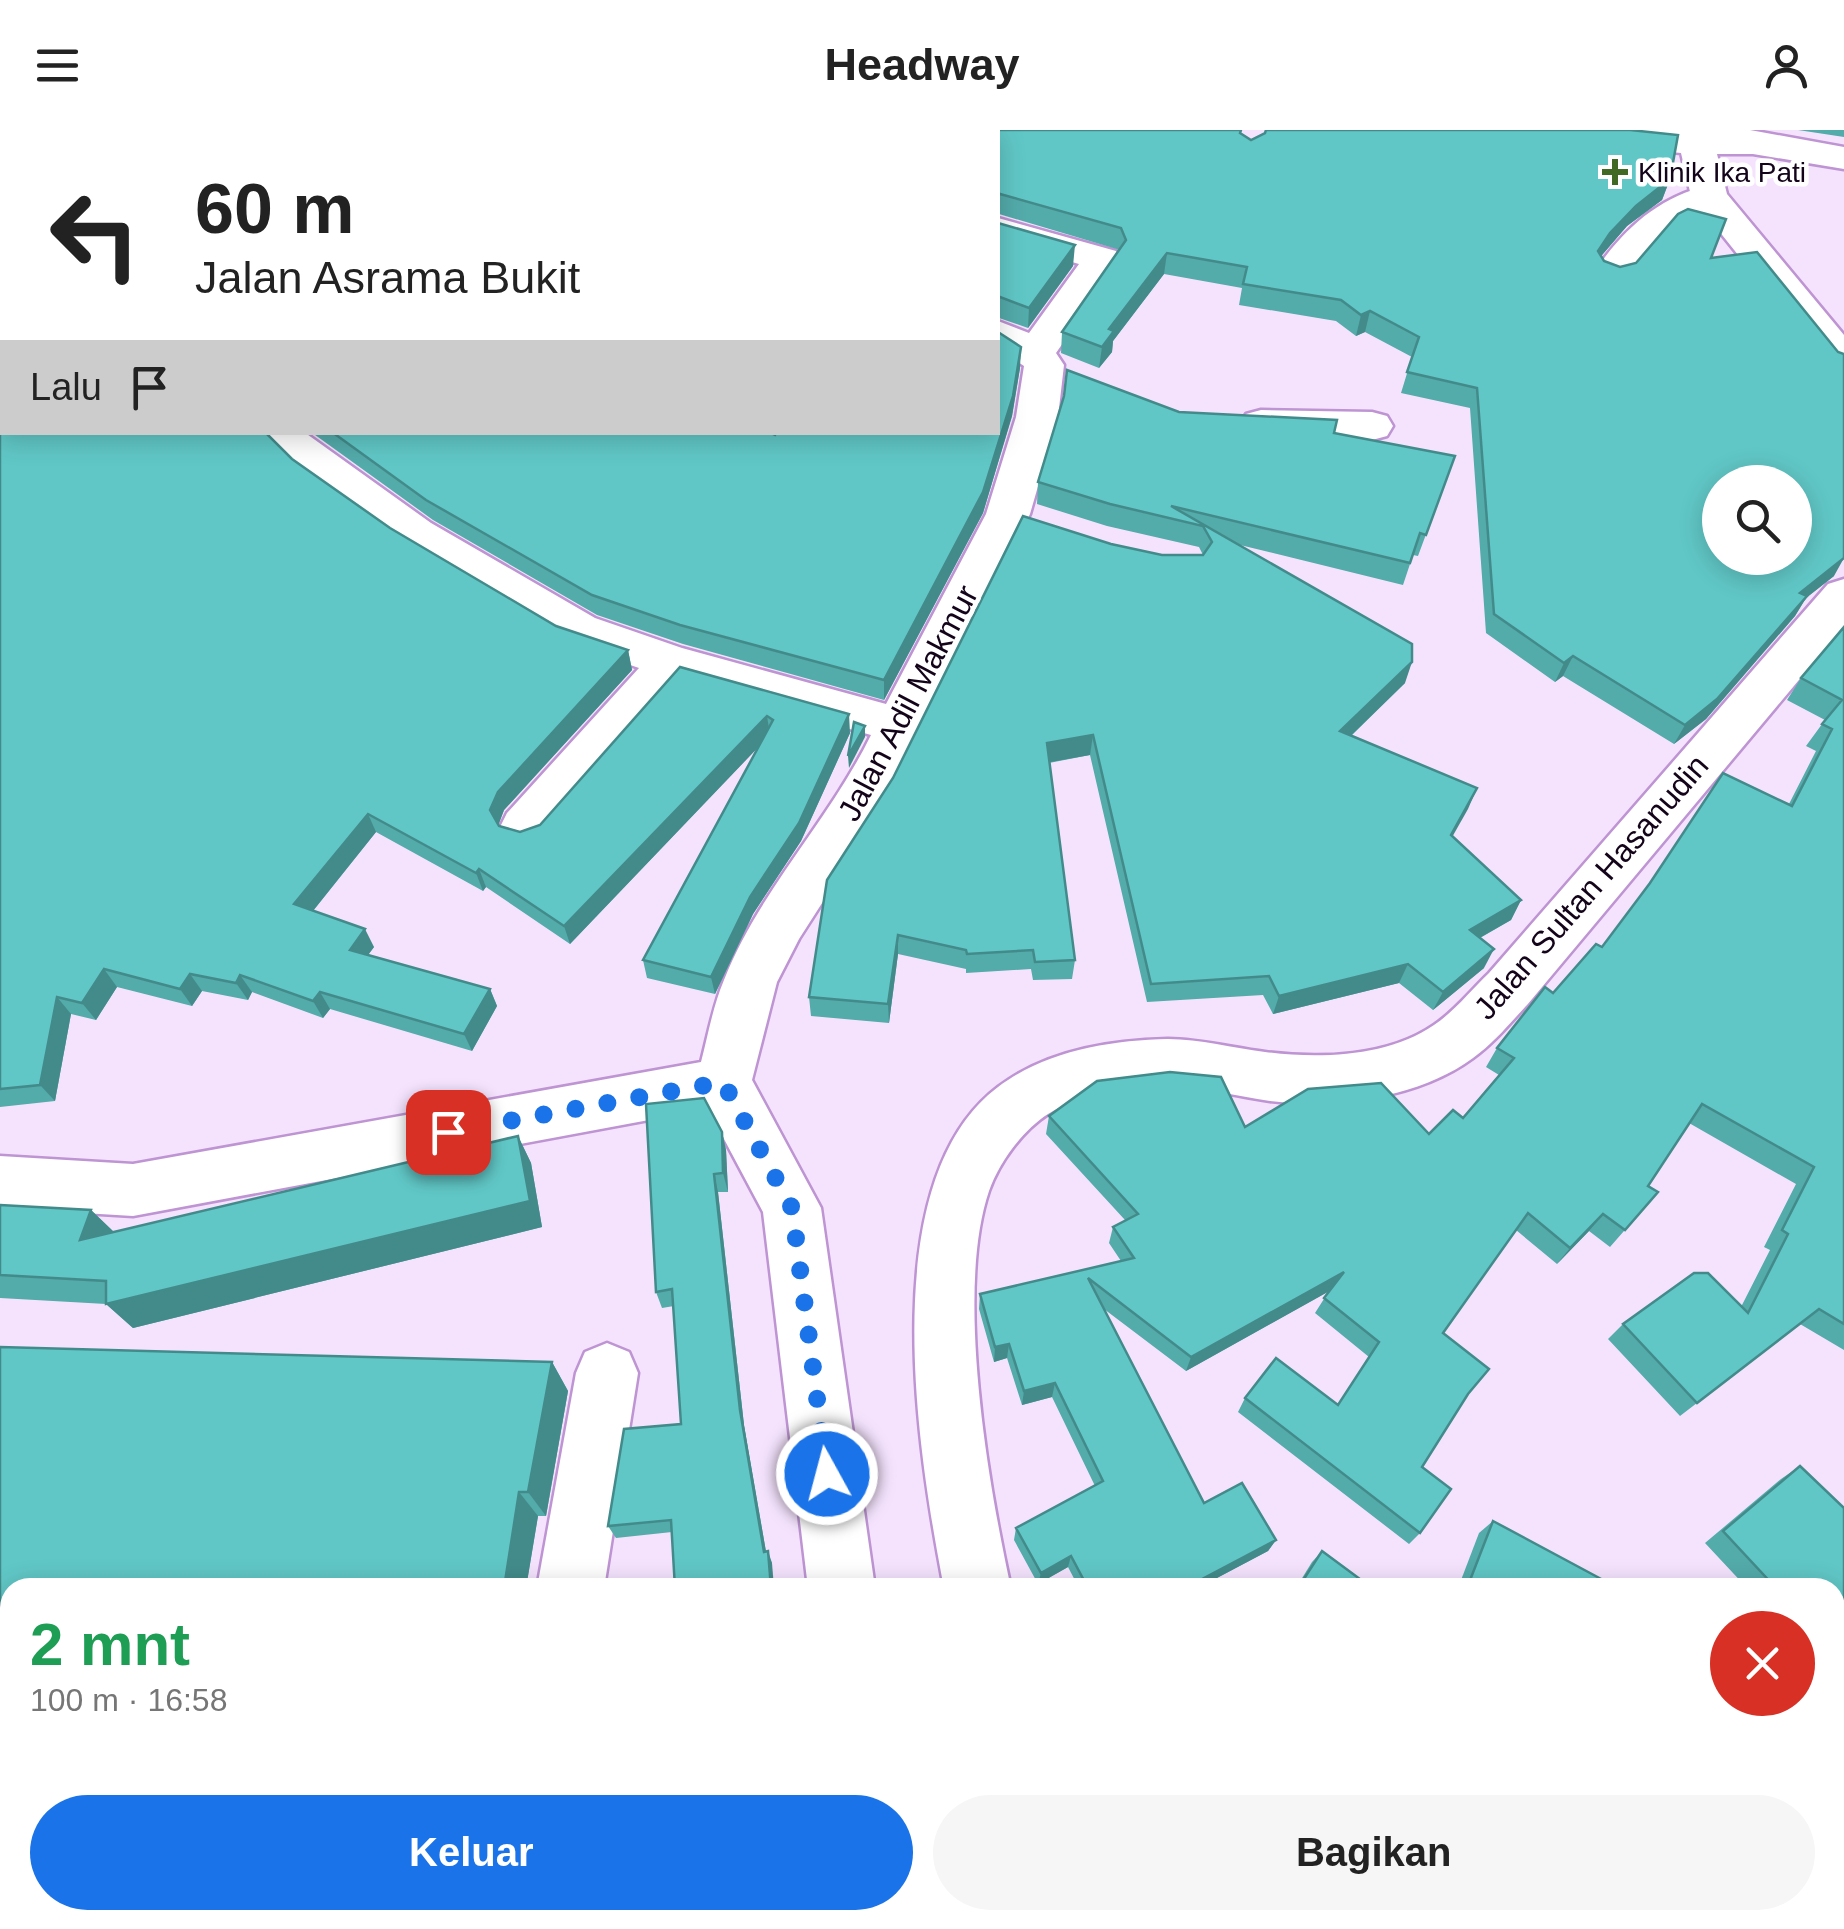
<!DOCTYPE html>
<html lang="id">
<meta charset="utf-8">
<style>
body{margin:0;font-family:Helvetica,sans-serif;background:#f6f6f6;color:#222;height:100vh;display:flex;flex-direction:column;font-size:38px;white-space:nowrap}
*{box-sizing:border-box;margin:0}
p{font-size:32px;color:#767676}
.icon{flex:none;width:55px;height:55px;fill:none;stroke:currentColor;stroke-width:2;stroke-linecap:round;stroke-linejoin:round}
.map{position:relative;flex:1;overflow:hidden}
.sheet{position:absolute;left:0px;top:1448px;width:1845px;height:352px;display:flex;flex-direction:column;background:#fff;border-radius:30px 30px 0 0;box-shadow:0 5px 25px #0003}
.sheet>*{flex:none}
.banner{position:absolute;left:0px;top:0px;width:1000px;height:305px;box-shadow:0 5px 25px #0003;background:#fff;color:#222;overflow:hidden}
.controls{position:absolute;left:1702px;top:335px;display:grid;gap:20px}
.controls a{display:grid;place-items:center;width:110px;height:110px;border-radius:50%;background:#fff;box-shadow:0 5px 25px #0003;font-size:50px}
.pin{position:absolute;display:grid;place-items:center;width:85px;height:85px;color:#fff;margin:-42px;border-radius:20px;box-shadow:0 5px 15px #0006}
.me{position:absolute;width:110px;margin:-55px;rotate:353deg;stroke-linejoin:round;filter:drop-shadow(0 0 8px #0008)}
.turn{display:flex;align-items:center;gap:35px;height:210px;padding:0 30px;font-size:45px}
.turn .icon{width:130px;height:130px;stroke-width:2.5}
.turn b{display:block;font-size:70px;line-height:85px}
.then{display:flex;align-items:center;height:95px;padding:0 30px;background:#0003;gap:20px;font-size:38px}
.round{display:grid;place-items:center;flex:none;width:105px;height:105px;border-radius:52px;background:#f6f6f6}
.summary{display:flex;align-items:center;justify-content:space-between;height:170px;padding:0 30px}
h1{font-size:60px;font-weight:800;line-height:75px;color:#1e9e55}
.button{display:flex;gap:20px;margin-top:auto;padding:20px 30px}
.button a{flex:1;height:115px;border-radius:60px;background:#1a73e8;color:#fff;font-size:40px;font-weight:800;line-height:115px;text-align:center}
.button a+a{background:#f6f6f6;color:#222}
header{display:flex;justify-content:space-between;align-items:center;height:130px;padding:0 30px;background:#fff;font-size:45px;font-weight:800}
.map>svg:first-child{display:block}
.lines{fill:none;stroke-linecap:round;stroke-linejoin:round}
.street-casing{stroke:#be94d3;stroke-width:5}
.secondary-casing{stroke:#be94d3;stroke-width:5}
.street{fill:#fff;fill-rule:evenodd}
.secondary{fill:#fff;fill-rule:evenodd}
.wall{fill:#53abaa}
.shaded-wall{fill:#438b8b}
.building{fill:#60c7c6;stroke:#438b8b;stroke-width:2.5;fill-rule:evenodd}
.route{stroke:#1a73e8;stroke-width:18;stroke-dasharray:0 32.4}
.poi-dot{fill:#426924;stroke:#fff;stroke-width:4}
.labels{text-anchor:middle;stroke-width:9;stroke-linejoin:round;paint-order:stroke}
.far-poi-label{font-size:28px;fill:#13041a;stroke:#fff;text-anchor:start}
.street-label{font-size:32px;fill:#13041a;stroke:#fff}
</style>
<header><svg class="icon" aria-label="menu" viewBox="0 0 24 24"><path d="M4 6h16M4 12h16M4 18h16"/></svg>Headway<svg class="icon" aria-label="person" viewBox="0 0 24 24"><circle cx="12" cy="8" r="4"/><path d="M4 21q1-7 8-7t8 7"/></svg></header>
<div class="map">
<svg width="1844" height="1799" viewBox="0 0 1844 1799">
<rect width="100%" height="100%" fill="#f5e3fe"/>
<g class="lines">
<g class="street-casing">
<g id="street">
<path d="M1709 55 1722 58 1727 66 1722 74 1667 102 1627 150 1613 154 1599 150 1594 142C1624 99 1657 68 1709 55Z"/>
<path d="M998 88 1116 121 1121 129 1056 223 1064 235 1058 287 1030 384 890 667 799 809 777 852 752 950 821 1078 875 1458H808L763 1082 708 979 133 1086 0 1078V1026L133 1034 701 932C708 905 713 876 724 850 759 761 829 691 871 605L682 552 543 711 525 717 507 711 500 697 507 683 639 538 563 512 399 415 302 346 256 302H304L431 393 595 488 682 518 886 574 986 384 1016 287 1024 236 998 219V191L1029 203 1079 134 998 111Z"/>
<path d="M1261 280 1372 282 1387 286 1393 296 1387 306 1372 310 1261 308 1246 304 1240 294 1246 284Z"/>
<path d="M607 1213 629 1222 638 1243 604 1458H537L576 1243 585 1222Z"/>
<path d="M0 1560 10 1561V1631L0 1630Z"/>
<path d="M476 1790H550L549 1799H475Z"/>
<rect x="803" y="1790" width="74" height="9"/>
</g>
</g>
<g class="secondary-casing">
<g id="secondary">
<path d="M1548 0H1750L1844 17V39L1753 24H1717L1727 64 1844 205V244L1830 240 1691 66 1681 23 1566 11 1553 8Z"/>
<path d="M1844 449V496L1527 875C1510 893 1494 913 1473 928 1419 968 1335 979 1270 971 1235 966 1200 956 1165 957 1126 958 1082 963 1048 984 1023 1000 999 1032 989 1061 955 1161 988 1353 1011 1458H944C918 1323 870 1038 1008 950 1053 920 1114 910 1168 909 1200 909 1233 918 1265 922 1319 929 1388 927 1434 895 1455 881 1471 860 1489 843L1828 454Z"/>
<path d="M1016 1790H1090L1092 1799H1018Z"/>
</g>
</g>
<use href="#street" class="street"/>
<use href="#secondary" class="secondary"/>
</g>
<g class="wall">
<path d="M0 0 2 2V302L292 329 390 398 556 496 628 520 632 540 504 680 498 695 499 696 520 702 540 695 680 537 850 603 801 711 753 784 715 864 647 848 643 830 760 615 570 814 486 757 483 761 376 702 313 781 374 817 368 825 490 859 497 876 472 921 330 879 323 888 252 862 248 870 202 861 192 876 117 857 96 890 71 884 55 971 0 977Z"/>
<path d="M1798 0H1844V7Z"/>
<path d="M998 2 1243 5 1251 10 1670 49 1662 70 1627 96 1601 126 1604 131 1620 137 1711 128 1834 446 1806 468 1795 486 1706 589 1674 614 1563 546 1555 552 1486 503 1470 278 1401 263 1412 227 1365 202 1356 206 1336 191 1239 175 1242 158 1164 144 1113 211 1112 222 1099 238 1061 223 1062 202 1120 120 999 84 998 86Z"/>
<path d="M998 93 1073 136 1028 198 999 188 998 189Z"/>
<path d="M1020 238 1012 286 983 383 884 570 683 514 597 485 433 390 311 302H769L775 305Z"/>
<path d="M1179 282 1334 303 1455 326 1418 426 1413 425 1403 455 1240 415 1405 553 1351 606 1477 658 1452 706 1521 770 1511 790 1480 808 1484 838 1433 880 1399 853 1273 884 1263 865 1147 872 1090 625 1049 633 1075 830 1072 849 1033 850 1031 839 966 843V839L898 824 889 893 811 886 809 867 1111 414 1162 425H1203L1199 417 1107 396 1037 374 1038 352Z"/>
<path d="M1844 497V1220L1800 1194 1680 1286 1608 1209 1623 1194 1741 1177 1770 1120 1764 1117 1796 1054 1689 993 1648 1056 1658 1062 1610 1117 1589 1101 1557 1134 1516 1100 1443 1203 1468 1264 1422 1337 1420 1403 1409 1414 1238 1282 1245 1268 1338 1275 1369 1227 1315 1183 1329 1161 1186 1241 1104 1179 1204 1373 1276 1410 1268 1421 1198 1458H1079L1068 1437 1038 1454 1014 1410 1016 1398 1095 1356 1052 1267 1022 1275 1007 1228 994 1232 979 1179 980 1164 1121 1131 1109 1113 1113 1097 1125 1090 1046 1004 1049 986 1245 997 1429 1004 1463 988 1499 945 1486 937 1497 918 1553 863 1602 817 1789 674 1816 621 1806 616 1825 590 1787 570 1801 548Z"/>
<path d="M722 1002 726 1020 728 1062H718L744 1295 766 1422 772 1433 672 1402 616 1408 608 1396 681 1294 674 1176 662 1178 656 1162Z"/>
<path d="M518 1006 531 1033 542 1097 133 1198 106 1174 0 1168V1075L91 1080 114 1102Z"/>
<path d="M0 1217 552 1232 568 1261 546 1386H538L526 1458H10V1518H0Z"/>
<path d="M1800 1336 1844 1378V1563L1835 1554V1458H1747L1705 1413 1781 1349Z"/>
<path d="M1493 1391 1618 1458H1458L1479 1403Z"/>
<path d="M1322 1421 1372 1458H1296L1312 1432Z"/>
<path d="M0 1607 10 1608V1755H0Z"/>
<path d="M1844 1626V1723L1835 1714V1637Z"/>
<path d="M1602 1790H1661L1659 1799H1623Z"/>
</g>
<g class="shaded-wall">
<path d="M6 0H39L36 2H3Z"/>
<path d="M1670 49 1662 70 1627 96 1603 124 1590 142 1598 121 1610 103 1636 76Z"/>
<path d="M1000 64 999 84 998 86V66Z"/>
<path d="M1075 115 1073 136 1028 198 1029 178Z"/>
<path d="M1167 123 1164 144 1113 211 1112 222 1099 238 1102 217 1109 199Z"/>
<path d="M1000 167 999 188 998 189V169Z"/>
<path d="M1370 181 1365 202 1356 206 1361 185Z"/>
<path d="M1021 217 1020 238 1012 286 983 383 884 570V550Z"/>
<path d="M1844 428 1834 446 1806 468 1795 486 1706 589 1674 614 1685 595 1800 463Z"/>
<path d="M628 520 632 540 504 680 497 699 490 680 498 662Z"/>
<path d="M1573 526 1563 546 1555 552 1564 533Z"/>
<path d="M1412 532 1405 553 1334 622 1340 601Z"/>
<path d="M849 584 850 603 801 711 753 784 715 864 711 847 750 767Z"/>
<path d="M767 586 770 605 570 814 564 796Z"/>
<path d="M865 596V607L849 638 848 626Z"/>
<path d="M1093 605 1090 625 1045 633 1047 613Z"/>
<path d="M1477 658 1468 679 1442 725 1451 705Z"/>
<path d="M368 684 376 702 304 792 294 774Z"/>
<path d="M479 739 486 757 483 761 476 743Z"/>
<path d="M1521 770 1511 790 1460 819 1470 800Z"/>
<path d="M365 799 374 817 359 837 350 820Z"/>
<path d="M898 805V824L889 893 888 874Z"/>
<path d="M1494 819 1484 838 1433 880 1443 862Z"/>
<path d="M1408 834 1399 853 1273 884 1279 866Z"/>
<path d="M104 839 117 857 96 890 82 873Z"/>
<path d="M190 844 202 861 192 876 180 859Z"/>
<path d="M240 845 252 862 248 870 236 853Z"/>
<path d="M490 859 497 876 472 921 464 904Z"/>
<path d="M320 862 330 879 323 888 313 871Z"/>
<path d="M57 867 71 884 55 971 40 955Z"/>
<path d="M722 1002 726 1020 728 1062 723 1043Z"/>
<path d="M518 1006 531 1033 542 1097 133 1198 106 1174Z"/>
<path d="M714 1044 718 1062 744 1295 768 1433 764 1422 740 1280Z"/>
<path d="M91 1080 118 1106 80 1110Z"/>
<path d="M1603 1084 1589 1101 1557 1134 1570 1118Z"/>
<path d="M1344 1142 1335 1158 1186 1241 1191 1227Z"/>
<path d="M1009 1214 1007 1228 994 1232 995 1217Z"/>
<path d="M552 1232 568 1261 546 1386 528 1362Z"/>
<path d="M1055 1253 1052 1267 1022 1275 1024 1261Z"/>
<path d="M519 1362 538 1386 526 1458H504Z"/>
<path d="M1276 1410 1268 1421 1198 1458H1185Z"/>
<path d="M768 1421 772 1433 774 1458H771Z"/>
<path d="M1071 1426 1068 1437 1038 1454 1041 1443Z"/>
<path d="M741 1790H747L744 1799H739Z"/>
</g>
<g class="building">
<path d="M166 0H1241L1240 3 1251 10 1265 3 1266 0H1630L1678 5 1670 49 1636 76 1610 103 1598 121 1604 131 1620 137 1636 133 1678 84 1688 79 1726 89 1711 128 1757 122 1838 222 1844 224V428L1800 463 1807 466 1717 569 1685 595 1573 526 1564 533 1494 484 1477 258 1407 242 1419 207 1370 181 1361 185 1341 170 1243 154 1247 137 1167 123 1109 199 1114 201 1102 217 1062 202 1126 110 1121 98 1000 64 998 66V2H163ZM1720 352H1795V428H1720Z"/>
<path d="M0 7H2V302H265L292 329 390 398 556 496 628 520 498 662 490 680 499 696 520 702 540 695 680 537 849 584 799 693 750 767 711 847 643 830 773 590 767 586 564 796 479 739 476 743 368 684 294 774 365 799 350 820 490 859 464 904 320 862 313 871 240 845 236 853 190 844 180 859 104 839 82 873 57 867 40 955 0 959Z"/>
<path d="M998 93 1075 115 1029 178 1000 167 998 169Z"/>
<path d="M998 202 1021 217 1013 266 983 362 884 550 680 495 592 465 426 370 332 302H769L775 305 777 302H998Z"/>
<path d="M1067 240 1179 282 1337 290 1334 303 1455 326 1426 405 1420 403 1410 433 1171 376 1412 514V532L1340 601 1477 658 1451 705 1521 770 1470 800 1494 819 1443 862 1408 834 1279 866 1269 846 1151 854 1093 605 1047 613 1075 830 1035 832 1033 820 967 824 966 820 898 805 888 874 809 867 827 750 893 648 1023 386 1111 414 1162 425H1203L1212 412 1203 396 1110 374 1038 352 1064 266Z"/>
<path d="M1844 497V1194L1819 1179 1697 1273 1623 1194 1694 1143H1708L1748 1183 1788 1104 1782 1100 1814 1037 1702 974 1648 1056 1658 1062 1625 1100 1603 1084 1570 1118 1528 1083 1443 1203 1489 1239 1468 1264 1422 1337 1451 1359 1420 1403 1245 1268 1276 1228 1338 1275 1379 1212 1324 1168 1344 1142 1191 1227 1088 1148 1204 1373 1242 1353 1276 1410 1185 1458H1088L1071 1426 1041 1443 1016 1398 1103 1351 1055 1253 1024 1261 1009 1214 995 1217 980 1164 1134 1128 1113 1097 1138 1084 1049 986 1097 951 1170 942 1221 947 1245 997 1308 959 1381 953 1429 1004 1453 980 1463 988 1514 928 1497 918 1545 857 1553 863 1596 814 1602 817 1650 753 1723 643 1792 676 1832 599 1822 594 1842 570 1801 548Z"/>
<path d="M854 592 865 596 848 626Z"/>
<path d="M704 968 722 1002 723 1043 714 1044 740 1280 764 1422 768 1421 771 1458H675L671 1390 608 1396 624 1299 681 1294 672 1159 656 1162 646 974Z"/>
<path d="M518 1006 530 1071 106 1174V1151L0 1145V1075L91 1080 80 1110Z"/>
<path d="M0 1217 552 1232 528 1362H519L504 1458H10V1502L0 1501Z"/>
<path d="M1800 1336 1844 1378V1533L1835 1525V1458H1776L1723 1401Z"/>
<path d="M1493 1391 1618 1458H1467Z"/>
<path d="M1322 1421 1372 1458H1298Z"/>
<path d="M0 1607 10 1608V1751L0 1750Z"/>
<path d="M1844 1647V1695L1835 1686V1658Z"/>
<path d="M654 1790H741L739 1799H652Z"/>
<path d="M1142 1790H1197L1201 1799H1123Z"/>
<path d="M1628 1790H1661L1659 1799H1649Z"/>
</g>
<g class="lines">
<path class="route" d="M448 1002 723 952 792 1078 827 1344"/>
</g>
<path class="poi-dot" d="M1610 27h10v10h10v10h-10v10h-10v-10h-10v-10h10z"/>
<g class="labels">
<g class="far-poi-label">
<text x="1638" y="52">Klinik Ika Pati</text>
</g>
<g class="street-label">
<text transform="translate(908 573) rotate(-62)" y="11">Jalan Adil Makmur</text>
<text transform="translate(1591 757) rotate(-49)" y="11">Jalan Sultan Hasanudin</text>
</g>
</g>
</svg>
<div class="controls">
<a><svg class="icon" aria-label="search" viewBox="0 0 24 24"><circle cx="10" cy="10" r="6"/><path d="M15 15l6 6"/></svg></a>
</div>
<div class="pin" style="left:448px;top:1002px;background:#d93025"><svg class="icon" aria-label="arrive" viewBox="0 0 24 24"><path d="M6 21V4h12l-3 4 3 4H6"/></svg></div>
<svg class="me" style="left:827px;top:1344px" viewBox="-20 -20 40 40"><circle r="17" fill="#1a73e8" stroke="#fff" stroke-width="3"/><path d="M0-11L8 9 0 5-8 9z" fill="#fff"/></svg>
<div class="banner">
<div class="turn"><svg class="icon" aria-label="left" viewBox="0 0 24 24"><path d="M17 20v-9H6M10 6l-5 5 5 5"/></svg><div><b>60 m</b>Jalan Asrama Bukit</div></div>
<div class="then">Lalu<svg class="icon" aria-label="arrive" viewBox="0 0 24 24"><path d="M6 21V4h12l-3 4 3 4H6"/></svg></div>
</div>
<section class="sheet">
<div class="summary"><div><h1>2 mnt</h1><p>100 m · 16:58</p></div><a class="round" style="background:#d93025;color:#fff"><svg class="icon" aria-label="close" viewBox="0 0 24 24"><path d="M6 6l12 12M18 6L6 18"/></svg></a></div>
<div class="button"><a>Keluar</a><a>Bagikan</a></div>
</section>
</div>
